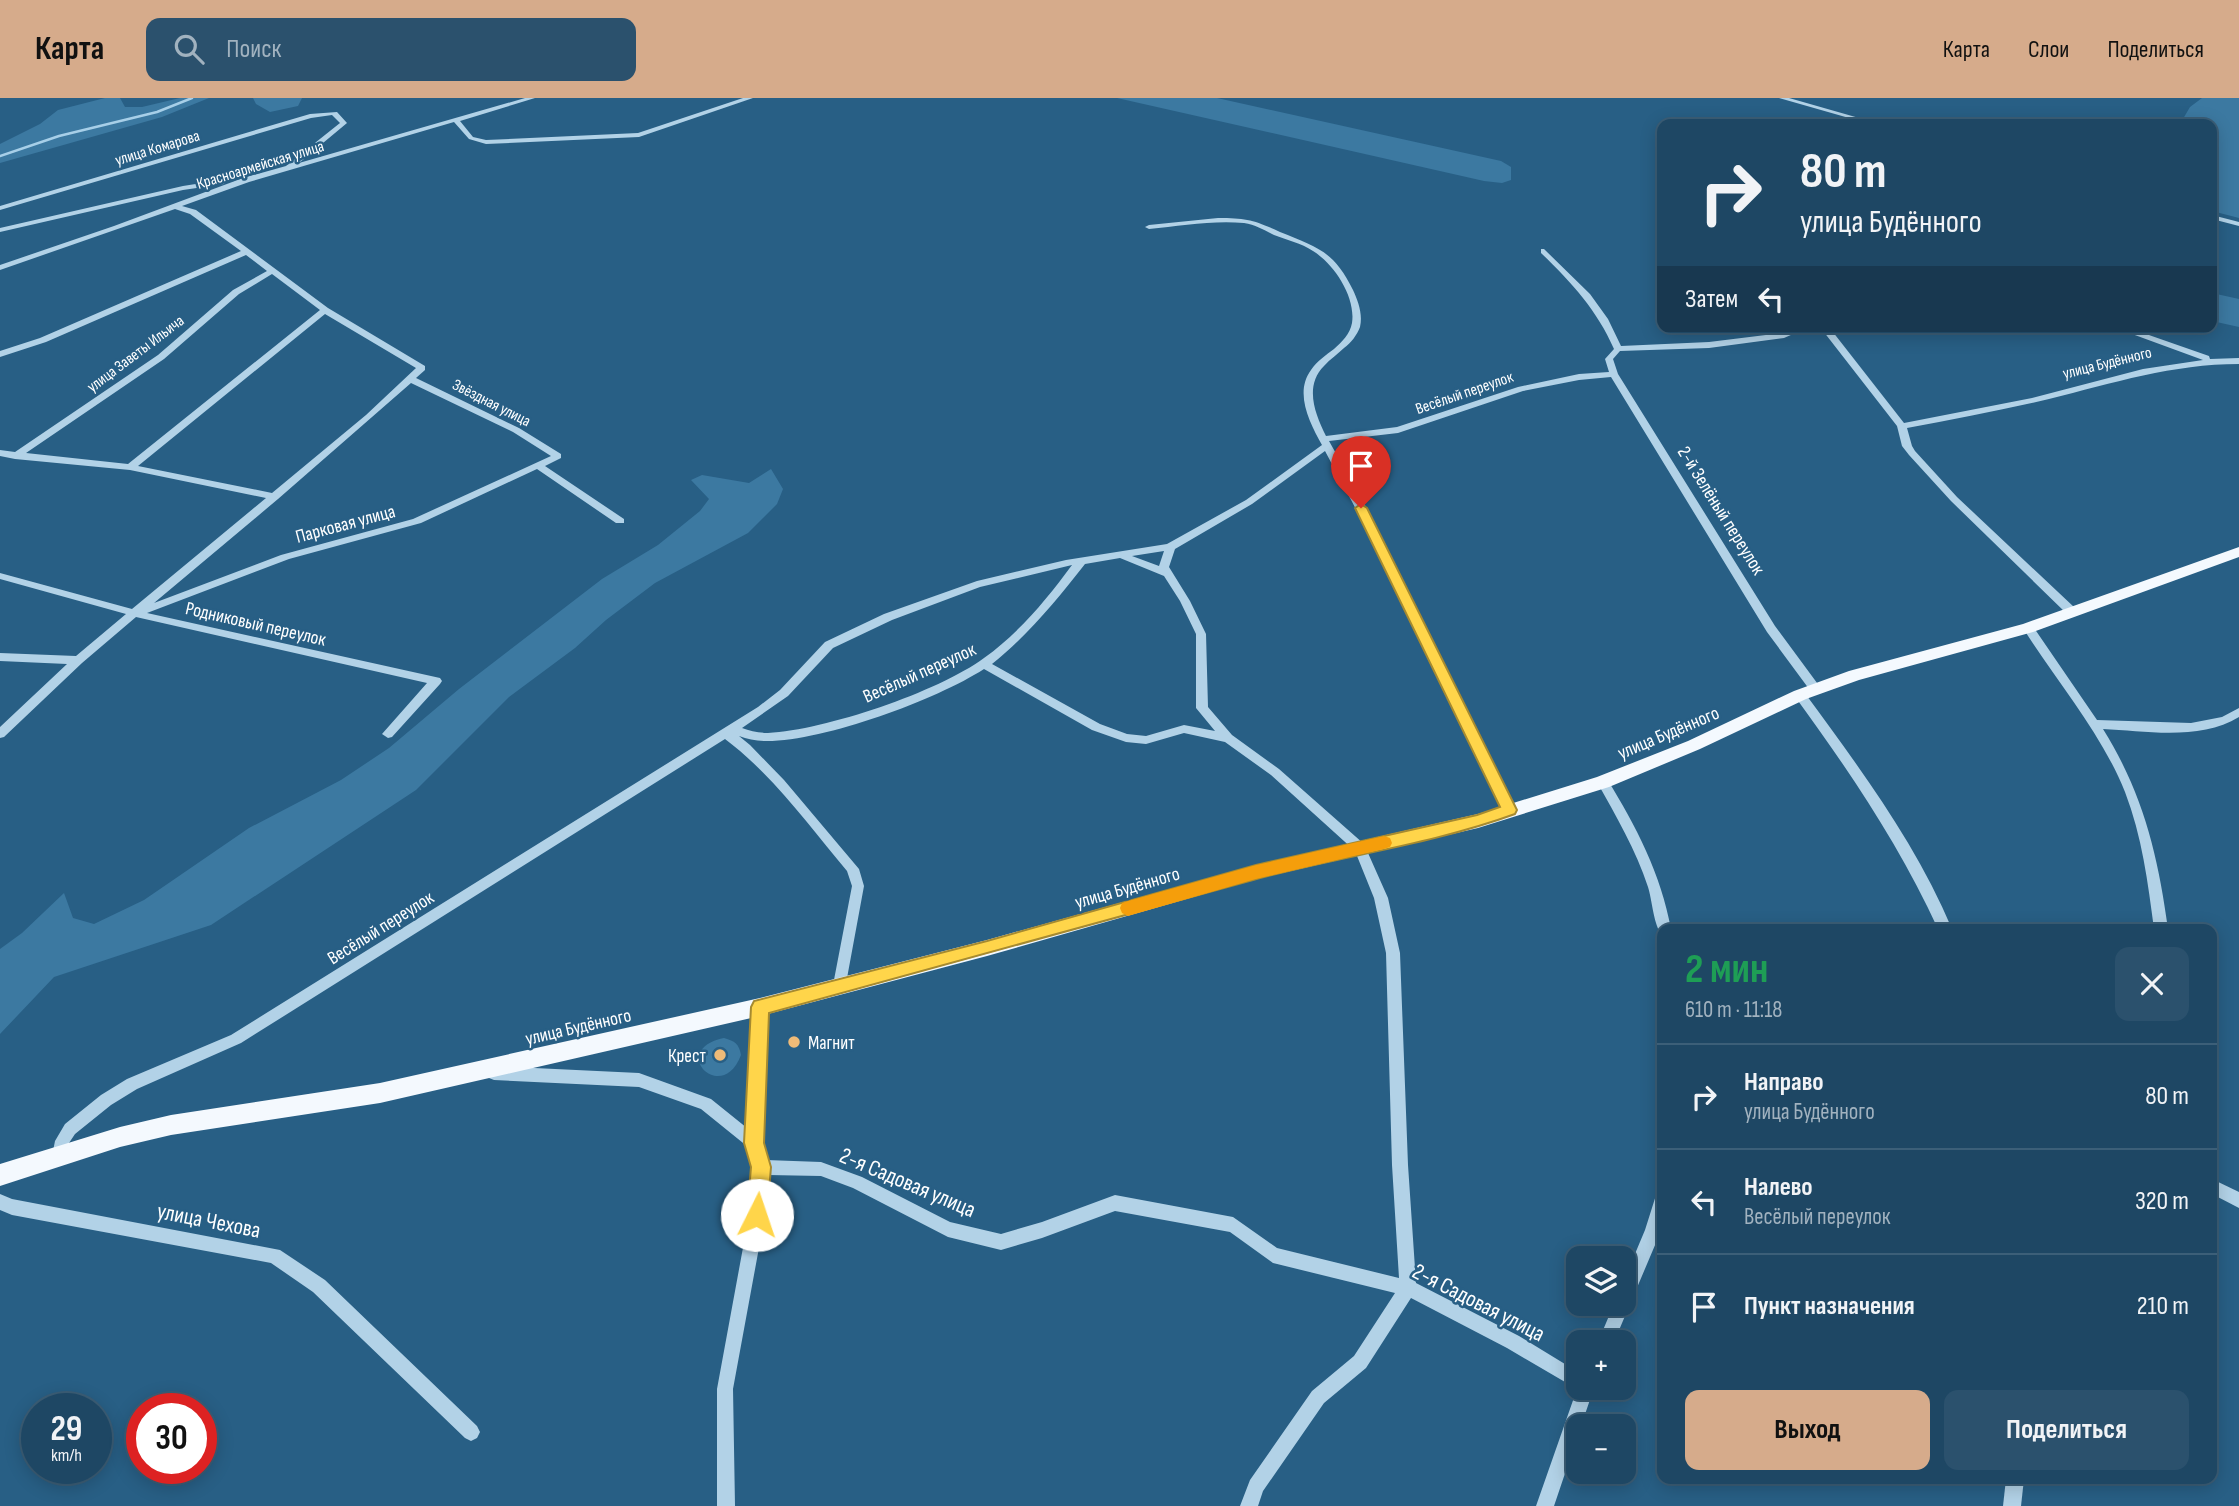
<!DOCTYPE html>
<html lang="ru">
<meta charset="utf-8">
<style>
body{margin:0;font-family:"Sofia Sans Condensed",sans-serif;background:#2b516d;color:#f1f3f6;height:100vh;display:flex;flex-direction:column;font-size:26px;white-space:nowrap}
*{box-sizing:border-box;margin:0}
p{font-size:23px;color:#a1b2bf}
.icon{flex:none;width:38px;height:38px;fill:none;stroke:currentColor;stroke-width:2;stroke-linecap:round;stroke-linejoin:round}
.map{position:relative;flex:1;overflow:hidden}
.details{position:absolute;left:1657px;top:826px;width:560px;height:560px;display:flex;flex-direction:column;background:#1e4764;border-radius:14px;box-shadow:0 4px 18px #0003,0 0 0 2px #3c5f78}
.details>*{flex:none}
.hud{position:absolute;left:1657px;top:21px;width:560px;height:214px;border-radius:14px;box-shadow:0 4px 18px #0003,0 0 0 2px #3c5f78;background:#1e4764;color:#f1f3f6;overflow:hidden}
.controls{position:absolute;left:1566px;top:1148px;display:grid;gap:14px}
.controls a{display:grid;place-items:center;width:70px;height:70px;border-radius:14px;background:#1e4764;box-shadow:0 4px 18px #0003,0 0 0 2px #3c5f78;font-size:35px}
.speed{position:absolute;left:21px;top:1295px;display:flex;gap:14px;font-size:35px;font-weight:700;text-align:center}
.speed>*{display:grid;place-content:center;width:91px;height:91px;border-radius:50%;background:#1e4764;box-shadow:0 4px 18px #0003,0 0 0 2px #3c5f78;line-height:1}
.speed small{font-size:18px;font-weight:400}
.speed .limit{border:10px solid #d22;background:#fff;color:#111}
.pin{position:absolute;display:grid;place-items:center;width:60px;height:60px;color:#fff;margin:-72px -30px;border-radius:50% 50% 50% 0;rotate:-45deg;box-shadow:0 0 7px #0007}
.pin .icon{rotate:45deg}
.me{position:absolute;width:77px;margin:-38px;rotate:4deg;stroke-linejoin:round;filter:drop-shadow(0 0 5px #0008)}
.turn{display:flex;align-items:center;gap:24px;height:147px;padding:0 28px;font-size:32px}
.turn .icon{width:91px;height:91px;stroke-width:2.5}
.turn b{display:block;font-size:49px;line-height:60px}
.then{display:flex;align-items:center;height:66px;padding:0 28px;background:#0003;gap:14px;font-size:26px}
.round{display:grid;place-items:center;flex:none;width:74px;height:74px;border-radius:14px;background:#2b516d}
.headline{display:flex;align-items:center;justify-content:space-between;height:119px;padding:0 28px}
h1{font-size:42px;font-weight:700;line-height:52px;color:#1e9e55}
.cta{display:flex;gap:14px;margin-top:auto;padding:14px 28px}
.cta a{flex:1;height:80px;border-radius:14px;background:#d6ab8b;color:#111;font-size:28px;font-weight:700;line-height:80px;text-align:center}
.cta a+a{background:#2b516d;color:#f1f3f6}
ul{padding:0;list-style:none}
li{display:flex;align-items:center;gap:21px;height:105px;padding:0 28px;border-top:2px solid #3c5f78}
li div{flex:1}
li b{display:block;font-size:26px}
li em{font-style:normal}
header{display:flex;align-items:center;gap:42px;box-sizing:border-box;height:98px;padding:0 35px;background:#d6ab8b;color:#111}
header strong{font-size:33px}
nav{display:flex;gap:38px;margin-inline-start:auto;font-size:24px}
.search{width:490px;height:63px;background:#2b516d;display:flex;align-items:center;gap:18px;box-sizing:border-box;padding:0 24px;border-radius:14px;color:#a1b2bf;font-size:26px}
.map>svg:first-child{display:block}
.green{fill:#3c79a1}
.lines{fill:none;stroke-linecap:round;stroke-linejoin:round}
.stream{stroke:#a7cfe8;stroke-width:2.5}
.minor{fill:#b2d2e7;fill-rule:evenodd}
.major{fill:#f4f9fe;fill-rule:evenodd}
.route{fill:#ffd54a;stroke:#a68a30;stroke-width:2}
.slow{fill:#f59e0b}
.poi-dot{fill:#efbb78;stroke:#285f85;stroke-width:2.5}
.labels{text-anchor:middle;stroke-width:5;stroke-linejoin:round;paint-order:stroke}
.far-street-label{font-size:16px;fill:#fff;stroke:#285f85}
.street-label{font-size:19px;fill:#fff;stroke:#285f85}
.poi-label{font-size:19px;fill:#fff;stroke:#285f85;text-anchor:start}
.near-street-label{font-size:23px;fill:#fff;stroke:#285f85}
</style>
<header>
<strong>Карта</strong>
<div class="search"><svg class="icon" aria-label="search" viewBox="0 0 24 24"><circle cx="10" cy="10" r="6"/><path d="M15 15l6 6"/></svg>Поиск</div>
<nav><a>Карта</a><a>Слои</a><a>Поделиться</a></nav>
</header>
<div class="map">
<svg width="2239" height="1408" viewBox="0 0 2239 1408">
<rect width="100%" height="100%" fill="#285f85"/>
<g class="green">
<path d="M105 0H120L125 9H142L180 0H209L162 19 0 65V46L40 26 58 12Z"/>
<path d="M253 0H302L298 8 270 14 256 6Z"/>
<path d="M1117 0H1217L1501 63 1511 69V82L1502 85 1484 83Z"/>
<path d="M2202 0H2239V120L2212 113V26H2180L2190 9Z"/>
<path d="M2212 195 2239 201V229L2212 223Z"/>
<path d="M771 371 783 391 777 406 748 435 655 485 606 522 575 550 509 599 416 692 211 827 54 879 0 936V851L22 835 64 795 73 820 94 826 144 802 249 730 341 682 389 650 459 591 602 481 658 447 700 413 709 401 691 382 702 377 749 385Z"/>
<path d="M724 940C735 943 739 946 741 957 722 1008 667 952 724 940Z"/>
</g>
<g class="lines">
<path class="stream" d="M0 58 59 38 157 14 192 0"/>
<g class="minor">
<path d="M525 0H535L460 23 473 39 486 42 638 35 743 0H753L639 39 486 46 469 41 454 24 249 84 182 108 196 112 328 210 425 268V272L416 280 519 330 561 356V360L545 368 624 421V425H616L537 371 421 425 289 461 147 515 440 580 442 583 440 586 392 639 388 640 382 636 427 585 136 519 82 565 4 639 0 640V629L67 566 0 563V555L76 558 126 516 0 481V475L132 511 266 400 130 372 15 361 0 358V352L15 354 158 257 233 192 267 173 246 157 46 244 0 259V253L40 240 241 153 190 116 175 111 0 172V167L114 128 243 80 286 68 340 25 332 17 311 20 0 112V108L310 16 337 14 347 25 299 65ZM272 176 320 212 128 366 26 355 164 261 239 196ZM325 216 416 270 366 317 272 395 138 368ZM411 285 513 334 551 358 413 421 281 457 154 505 278 401Z"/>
<path d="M1779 0H1789L1880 26H1870Z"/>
<path d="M221 82 225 84 224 86 183 92 0 134V130L183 88Z"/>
<path d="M2212 117 2239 124V128L2212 121Z"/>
<path d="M1218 120C1247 120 1254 122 1280 134 1317 149 1334 153 1353 192 1358 203 1363 216 1360 229 1357 237 1351 245 1344 250 1338 256 1330 261 1324 268 1304 288 1315 316 1326 338L1397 329 1518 289 1579 276 1609 274 1605 261 1614 251C1597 212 1571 184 1541 155V151H1544L1590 196 1608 221 1621 248 1709 244 1782 235 1797 229H1809L1784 240 1709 250 1620 253 1613 261 1618 276 1775 528 1820 589 1822 592 1816 596 1812 595 1767 534 1611 279 1579 282 1523 293 1398 335 1329 343 1366 409 1515 712 1513 715H1505L1503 712 1374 445 1325 353 1252 406 1175 451 1169 469 1190 503 1206 536 1208 609 1232 637 1279 671 1364 746 1388 800 1400 855 1408 1067 1416 1185 1519 1238 1578 1274V1290H1594L1581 1328H1578V1337L1554 1408H1536L1577 1291 1507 1250 1411 1200 1366 1270 1324 1305 1263 1393 1258 1408H1240L1250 1382 1312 1293 1354 1258 1395 1195 1273 1165 1230 1134 1115 1113 1042 1140 1001 1152 948 1139 853 1090 821 1078 768 1077 765 1117 733 1291 735 1408H717V1291L749 1117 753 1069 748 1049 701 1011 639 989 494 982 489 980 487 975 489 970 494 968 639 975 711 1001 747 1030 753 909 755 905 760 903 765 905 767 909 762 1045 766 1062 821 1064 862 1079 950 1124 1001 1136 1042 1124 1115 1097 1233 1119 1277 1150 1399 1180 1392 1067 1386 855 1374 800 1355 753 1271 677 1225 644 1184 635 1146 646 1126 644 1092 632 984 571C936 602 822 644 765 643 756 643 747 641 739 638L750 647 784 682 859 771 864 788 845 891 840 893 835 891 833 887 852 788 847 773C809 728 773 677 725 641L241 945 137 991 111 1007 75 1036 69 1045 65 1063 60 1065 55 1063 52 1058 55 1043 65 1026 101 997 127 981 231 937 758 609 780 592 825 544 884 516 977 483 1066 462 1167 446 1246 402 1322 347C1310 325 1294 295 1311 272 1317 263 1326 257 1334 251 1342 244 1350 236 1352 225 1356 199 1334 166 1313 153 1301 145 1287 142 1274 137 1264 132 1256 127 1244 125 1213 122 1180 128 1149 131L1145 129 1149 127ZM1164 453 1159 468 1132 458ZM1120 460 1164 478 1180 503 1196 536V610L1215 633 1184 627 1146 638 1127 636 1100 626 992 566C1028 537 1057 502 1085 466ZM1072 467C1047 501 1019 535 984 560 938 594 825 632 768 635 759 635 750 633 742 630L788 598 833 550 892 522 980 489Z"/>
<path d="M1820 229H1829L1904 325 2032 300 2143 271 2203 262 2113 229H2126L2209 258 2210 261 2239 260V266C2173 266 2113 285 2049 301 2002 312 1955 321 1907 330L1912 348 1915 353 1957 399 2075 510 2076 513 2075 516H2067L1951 403 1909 357 1902 348 1897 328Z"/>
<path d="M2028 526 2032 527 2097 622 2191 625 2222 619 2239 610V619C2200 643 2146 633 2103 631 2143 695 2158 757 2168 831H2154C2148 785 2142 738 2125 694 2101 634 2057 584 2023 530Z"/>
<path d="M1800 593 1804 594C1859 669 1916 745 1952 831H1938C1900 748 1850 674 1796 600L1794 597 1796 594Z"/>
<path d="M1603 679 1607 681C1636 728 1661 776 1671 831H1662V836C1654 830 1652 801 1648 789 1636 752 1616 718 1597 684Z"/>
<path d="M2212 1081 2239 1094V1110L2212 1096Z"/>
<path d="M1662 1091 1661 1133 1614 1244H1598L1614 1206H1624V1182L1645 1132 1657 1094Z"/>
<path d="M0 1096 12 1101 280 1152 325 1182 477 1328 480 1334 477 1340 471 1343 465 1340 313 1194 271 1165 12 1117 0 1112Z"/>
<path d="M2006 1381H2024L2021 1408H2003Z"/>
</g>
<path class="major" d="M2239 449V459L2033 534 1859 582 1806 601 1700 651 1609 689 1478 730 1256 781 987 858 760 918 380 1005 171 1037 120 1049 0 1088V1066L120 1029 171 1017 380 985 760 900 987 842 1256 767 1478 716 1597 679 1688 643 1794 593 1849 573 2023 526Z"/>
</g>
<path class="route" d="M1361 406 1367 410 1517 712 1515 716C1430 747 1340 758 1253 782 1092 826 931 872 769 915L764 1045 771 1069 767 1117 764 1124 757 1127 750 1124 747 1117 751 1069 744 1045 751 909 754 903 987 843 1256 767 1477 717 1500 709 1355 410Z"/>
<path class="slow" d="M1384 738 1390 740 1392 745 1390 749 1384 751 1256 781 1128 818 1122 815 1120 810 1122 805 1128 803 1256 767Z"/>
<g class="poi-dot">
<circle cx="794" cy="944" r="7"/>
<circle cx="720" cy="957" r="7"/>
</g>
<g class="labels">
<g class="far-street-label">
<text transform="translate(157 49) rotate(-17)" y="6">улица Комарова</text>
<text transform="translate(260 66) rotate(-17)" y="6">Красноармейская улица</text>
<text transform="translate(135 255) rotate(-37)" y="6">улица Заветы Ильича</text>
<text transform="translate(2107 264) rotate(-14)" y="6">улица Будённого</text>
<text transform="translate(1464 294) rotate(-19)" y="6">Весёлый переулок</text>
<text transform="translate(492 304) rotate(27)" y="6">Звёздная улица</text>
</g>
<g class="street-label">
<text transform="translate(1722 412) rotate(58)" y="7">2-й Зелёный переулок</text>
<text transform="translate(345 425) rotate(-15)" y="7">Парковая улица</text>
<text transform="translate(256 525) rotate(13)" y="7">Родниковый переулок</text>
<text transform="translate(919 574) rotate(-24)" y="7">Весёлый переулок</text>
<text transform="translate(1668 634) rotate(-23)" y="7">улица Будённого</text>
<text transform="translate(1127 789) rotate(-16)" y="7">улица Будённого</text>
<text transform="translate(380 829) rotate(-32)" y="7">Весёлый переулок</text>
<text transform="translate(578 928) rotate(-13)" y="7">улица Будённого</text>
</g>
<g class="poi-label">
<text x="808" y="951">Магнит</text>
<text x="706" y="964" text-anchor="end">Крест</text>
</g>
<g class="near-street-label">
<text transform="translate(908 1084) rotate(23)" y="8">2-я Садовая улица</text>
<text transform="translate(209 1122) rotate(11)" y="8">улица Чехова</text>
<text transform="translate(1479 1204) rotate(27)" y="8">2-я Садовая улица</text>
</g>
</g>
</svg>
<div class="controls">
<a><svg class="icon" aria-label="layers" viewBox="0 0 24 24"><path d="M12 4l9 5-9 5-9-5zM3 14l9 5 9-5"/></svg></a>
<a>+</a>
<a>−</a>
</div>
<div class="speed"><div>29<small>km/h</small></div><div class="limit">30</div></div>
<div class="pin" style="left:1361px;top:410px;background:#d93025"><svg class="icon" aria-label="arrive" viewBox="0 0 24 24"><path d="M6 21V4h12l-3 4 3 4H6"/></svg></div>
<svg class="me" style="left:757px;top:1117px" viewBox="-20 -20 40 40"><circle r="19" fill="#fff"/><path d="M0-13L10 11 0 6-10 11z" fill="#ffd54a"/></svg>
<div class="hud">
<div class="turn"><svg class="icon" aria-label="right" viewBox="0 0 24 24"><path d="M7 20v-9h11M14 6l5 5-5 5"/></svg><div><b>80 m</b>улица Будённого</div></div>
<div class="then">Затем<svg class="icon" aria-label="left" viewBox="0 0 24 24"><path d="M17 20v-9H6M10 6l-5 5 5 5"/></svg></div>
</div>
<section class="details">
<div class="headline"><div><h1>2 мин</h1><p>610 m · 11:18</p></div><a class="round"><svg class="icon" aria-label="close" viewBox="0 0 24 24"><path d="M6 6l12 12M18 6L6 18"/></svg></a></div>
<ul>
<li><svg class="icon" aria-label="right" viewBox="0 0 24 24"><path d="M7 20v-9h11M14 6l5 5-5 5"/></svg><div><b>Направо</b><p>улица Будённого</p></div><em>80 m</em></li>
<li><svg class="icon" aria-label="left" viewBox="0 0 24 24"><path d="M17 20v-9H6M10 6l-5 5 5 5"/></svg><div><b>Налево</b><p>Весёлый переулок</p></div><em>320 m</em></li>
<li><svg class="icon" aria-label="arrive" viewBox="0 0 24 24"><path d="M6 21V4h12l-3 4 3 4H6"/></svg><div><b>Пункт назначения</b></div><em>210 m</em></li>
</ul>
<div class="cta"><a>Выход</a><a>Поделиться</a></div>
</section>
</div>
